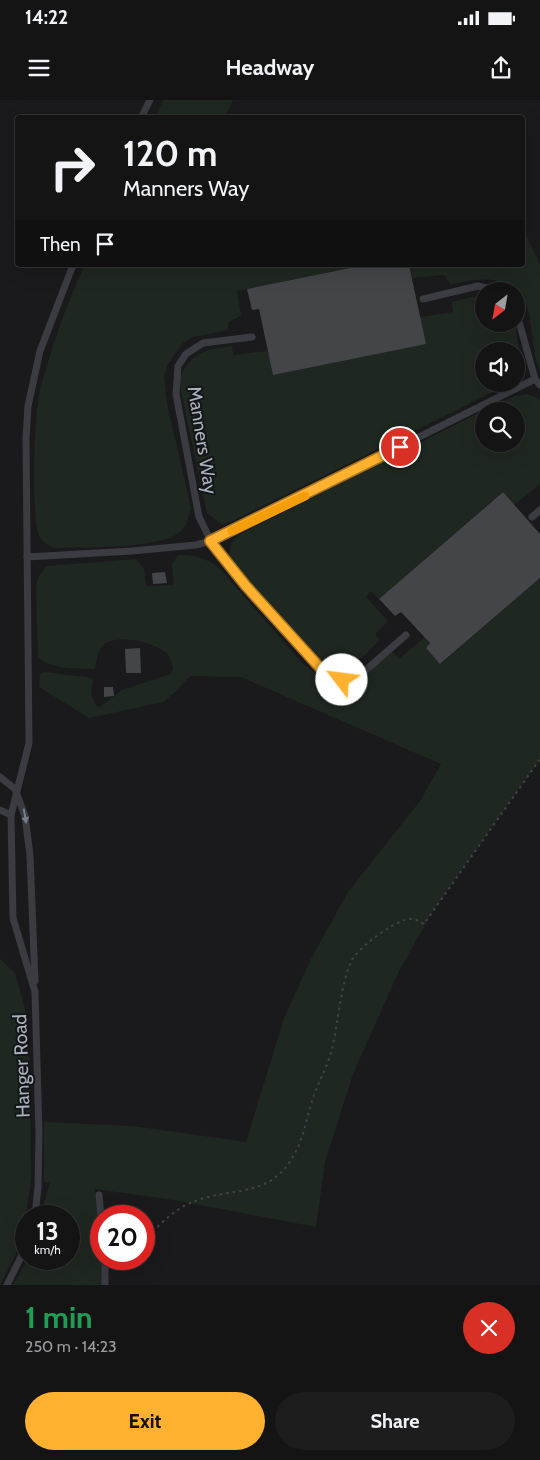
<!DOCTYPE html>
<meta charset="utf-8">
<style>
body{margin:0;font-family:Cabin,sans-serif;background:#1d1d1e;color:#f1f3f6;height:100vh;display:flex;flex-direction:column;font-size:19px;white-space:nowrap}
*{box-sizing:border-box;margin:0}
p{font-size:16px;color:#9d9ea0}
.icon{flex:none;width:28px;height:28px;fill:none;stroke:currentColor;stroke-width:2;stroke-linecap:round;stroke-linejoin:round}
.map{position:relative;height:1185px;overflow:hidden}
.side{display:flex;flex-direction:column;background:#141415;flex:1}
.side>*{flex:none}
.guide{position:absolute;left:15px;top:15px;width:510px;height:152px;border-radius:5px;box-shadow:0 5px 20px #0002,0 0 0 1px #333334;background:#141415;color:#f1f3f6;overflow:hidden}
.needle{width:32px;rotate:211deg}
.tools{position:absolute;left:475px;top:182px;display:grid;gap:10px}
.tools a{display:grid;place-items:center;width:50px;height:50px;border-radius:50%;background:#141415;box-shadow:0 5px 20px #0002,0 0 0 1px #333334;font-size:25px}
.speed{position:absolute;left:15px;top:1105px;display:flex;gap:10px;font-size:25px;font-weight:700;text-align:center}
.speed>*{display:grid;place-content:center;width:65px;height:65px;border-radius:50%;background:#141415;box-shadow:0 5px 20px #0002,0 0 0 1px #333334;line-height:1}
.speed small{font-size:12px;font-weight:400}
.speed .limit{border:8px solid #d22;background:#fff;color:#111}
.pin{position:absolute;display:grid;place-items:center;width:42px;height:42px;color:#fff;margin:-21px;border:2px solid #fff;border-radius:50%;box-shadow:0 1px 5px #0007}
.me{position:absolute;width:55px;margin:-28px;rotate:300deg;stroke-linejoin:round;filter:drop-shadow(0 0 4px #0008)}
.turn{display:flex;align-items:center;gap:18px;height:105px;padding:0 25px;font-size:22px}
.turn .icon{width:65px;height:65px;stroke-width:2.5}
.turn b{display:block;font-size:35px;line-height:42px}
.then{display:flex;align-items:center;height:48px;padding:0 25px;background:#0003;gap:10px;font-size:19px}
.round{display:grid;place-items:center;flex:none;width:52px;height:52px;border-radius:26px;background:#1d1d1e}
.headline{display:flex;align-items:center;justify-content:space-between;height:85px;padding:0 25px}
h1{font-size:30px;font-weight:800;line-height:38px;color:#1e9e55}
.primary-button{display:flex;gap:10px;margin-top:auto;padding:10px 25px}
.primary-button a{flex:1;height:58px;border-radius:30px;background:#ffb12f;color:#111;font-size:20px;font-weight:800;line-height:58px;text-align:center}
.primary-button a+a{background:#1d1d1e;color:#f1f3f6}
.status{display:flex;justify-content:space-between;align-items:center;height:35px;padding:0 25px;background:#141415;direction:ltr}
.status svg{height:14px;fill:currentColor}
header{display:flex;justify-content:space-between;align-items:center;height:65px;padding:0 25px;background:#141415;font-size:22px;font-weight:800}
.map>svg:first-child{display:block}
.green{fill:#1f2820;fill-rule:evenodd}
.building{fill:#434549}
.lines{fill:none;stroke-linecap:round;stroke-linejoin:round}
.path{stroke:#404349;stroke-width:2;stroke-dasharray:2.5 4;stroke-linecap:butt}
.lane{stroke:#3a3c42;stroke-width:7}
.oneway{fill:#787c86}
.route-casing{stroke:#a6731f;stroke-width:12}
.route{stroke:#ffb12f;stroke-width:9}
.slow{stroke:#f59e0b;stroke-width:9}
.labels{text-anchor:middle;stroke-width:4;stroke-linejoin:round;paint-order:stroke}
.street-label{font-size:19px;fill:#abb1bd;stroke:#141517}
</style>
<div class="status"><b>14:22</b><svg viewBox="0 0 49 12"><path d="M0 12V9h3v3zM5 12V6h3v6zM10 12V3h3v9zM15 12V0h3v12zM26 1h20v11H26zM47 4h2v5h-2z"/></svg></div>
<header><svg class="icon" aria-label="menu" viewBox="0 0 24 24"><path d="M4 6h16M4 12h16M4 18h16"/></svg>Headway<svg class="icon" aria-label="share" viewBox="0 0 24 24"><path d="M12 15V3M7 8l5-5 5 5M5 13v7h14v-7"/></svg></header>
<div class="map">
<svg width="540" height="1185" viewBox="0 0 540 1185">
<rect width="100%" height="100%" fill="#1a1a1c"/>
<g class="green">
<path d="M163 0H233L225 17H155Z"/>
<path d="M523 129 540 164V271C532 253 533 233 529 214 519 174 483 176 451 185L444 175 412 178 409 165H522Z"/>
<path d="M85 165H365L237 191 241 216 228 222V230L193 237 183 243 168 264 164 277 167 304 191 408C189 416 187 426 180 432 160 449 85 447 56 448 49 446 42 443 39 435 31 416 34 313 40 291 51 248 66 204 85 165Z"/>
<path d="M478 196H484V224H515L522 267 516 278V251H484V284H509L230 422 221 424 207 413 179 282C187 254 206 249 232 246L233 255 268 251 273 275 425 244 420 217 453 212 452 202Z"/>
<path d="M528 294 540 300V384L514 405 502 392 379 499 370 491 366 497 388 521 375 534 380 539C360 561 345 578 316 557L230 459C229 448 230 442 239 435L490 307 514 296ZM484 311H516V344H484Z"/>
<path d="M178 455C196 454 207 459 220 469L303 564 325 579 338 582 361 577 392 552 399 559 425 537 430 543 426 548 441 564 540 478V659L432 812 398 873 353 974 325 1062 316 1127 174 1100 95 1089 103 1185H13L28 1159H69V1116H40L50 1083 44 1082V1022L133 1026 246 1042 284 918 311 859 348 792 420 701 441 664 241 577 190 576 176 591 163 602 89 618 39 587 40 574 45 572 93 578 91 594 96 606 100 607 122 590 171 574 173 569C172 562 170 556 165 552 153 542 121 535 108 542 98 546 97 560 95 569 78 568 51 570 38 557L36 487 38 478 46 466 136 459 144 469 146 486 174 485 172 464Z"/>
<path d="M0 859 15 873 25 909 30 966 31 1079 26 1115 16 1154 0 1185Z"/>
</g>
<g class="building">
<path d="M365 165H409L426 244 273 275 259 209 252 210 247 189Z"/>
<path d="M503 392 540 434V478L440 564 426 548 430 543 401 512 395 516 379 499Z"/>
<path d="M165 472 167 483 153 484 152 473Z"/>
<path d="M140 548 141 573H126L125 549Z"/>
<path d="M104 587H113L114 596 104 597Z"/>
</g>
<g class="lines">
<path class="path" d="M144 1141C156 1128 171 1112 188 1104 232 1084 272 1102 297 1049 305 1032 308 1012 314 995 320 979 328 965 332 949 338 924 341 881 352 860 359 847 395 820 410 819 416 818 419 822 424 824L540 659"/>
<g class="lane">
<path d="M141 18 150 0"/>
<path d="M423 199 478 186 499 191"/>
<path d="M516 211 535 279 540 285"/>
<path d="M252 237 203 243 186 254 178 266 176 294 199 417 211 441 246 486 322 570 342 580 359 576 406 535"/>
<path d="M532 417 540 410"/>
<path d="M27 457 132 451 196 445 211 441 535 279"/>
<path d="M0 677 15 689 25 716 30 755 35 881"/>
<path d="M0 710 11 715"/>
<path d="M99 1095 101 1117"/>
<path d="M35 1116 38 1087 39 1034 35 892 13 818 11 715 29 643 26 339 28 306 40 251 73 165"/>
<path d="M105 1159V1185"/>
<path d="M7 1185 26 1147"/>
</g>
</g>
<defs><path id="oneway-solid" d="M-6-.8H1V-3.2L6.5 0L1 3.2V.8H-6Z" transform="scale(1.25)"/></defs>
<use class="oneway" href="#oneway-solid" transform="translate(25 716) rotate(80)"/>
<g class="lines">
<g class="route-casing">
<path id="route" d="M342 580 322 570 246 486 210 441 400 347"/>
</g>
<use href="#route" class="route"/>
<path class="slow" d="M232 431 305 396"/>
</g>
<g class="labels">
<g class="street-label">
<text transform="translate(203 340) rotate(81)" y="7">Manners Way</text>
<text transform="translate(21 966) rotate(-92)" y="7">Hanger Road</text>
</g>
</g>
</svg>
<div class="tools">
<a><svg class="needle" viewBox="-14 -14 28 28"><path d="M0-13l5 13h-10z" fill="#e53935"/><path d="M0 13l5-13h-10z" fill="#9d9ea0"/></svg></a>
<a><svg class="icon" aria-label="sound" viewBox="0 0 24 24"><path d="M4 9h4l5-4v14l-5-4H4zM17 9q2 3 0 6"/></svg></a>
<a><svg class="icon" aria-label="search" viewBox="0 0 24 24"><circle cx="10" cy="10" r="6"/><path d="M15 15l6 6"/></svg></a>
</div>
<div class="speed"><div>13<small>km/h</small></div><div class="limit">20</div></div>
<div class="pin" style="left:400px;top:347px;background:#d93025"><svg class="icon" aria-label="arrive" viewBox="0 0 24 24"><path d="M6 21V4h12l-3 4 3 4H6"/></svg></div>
<svg class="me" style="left:342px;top:580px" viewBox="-20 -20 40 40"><circle r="19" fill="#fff"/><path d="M0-13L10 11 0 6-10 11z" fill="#ffb12f"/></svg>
<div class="guide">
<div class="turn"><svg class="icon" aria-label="right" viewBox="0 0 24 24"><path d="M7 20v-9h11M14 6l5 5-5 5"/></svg><div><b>120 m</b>Manners Way</div></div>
<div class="then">Then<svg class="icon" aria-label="arrive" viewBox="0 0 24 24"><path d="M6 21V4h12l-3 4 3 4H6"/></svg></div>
</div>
</div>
<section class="side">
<div class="headline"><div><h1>1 min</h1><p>250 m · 14:23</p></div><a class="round" style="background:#d93025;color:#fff"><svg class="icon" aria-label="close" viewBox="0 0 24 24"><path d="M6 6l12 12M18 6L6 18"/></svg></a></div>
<div class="primary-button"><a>Exit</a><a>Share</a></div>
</section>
